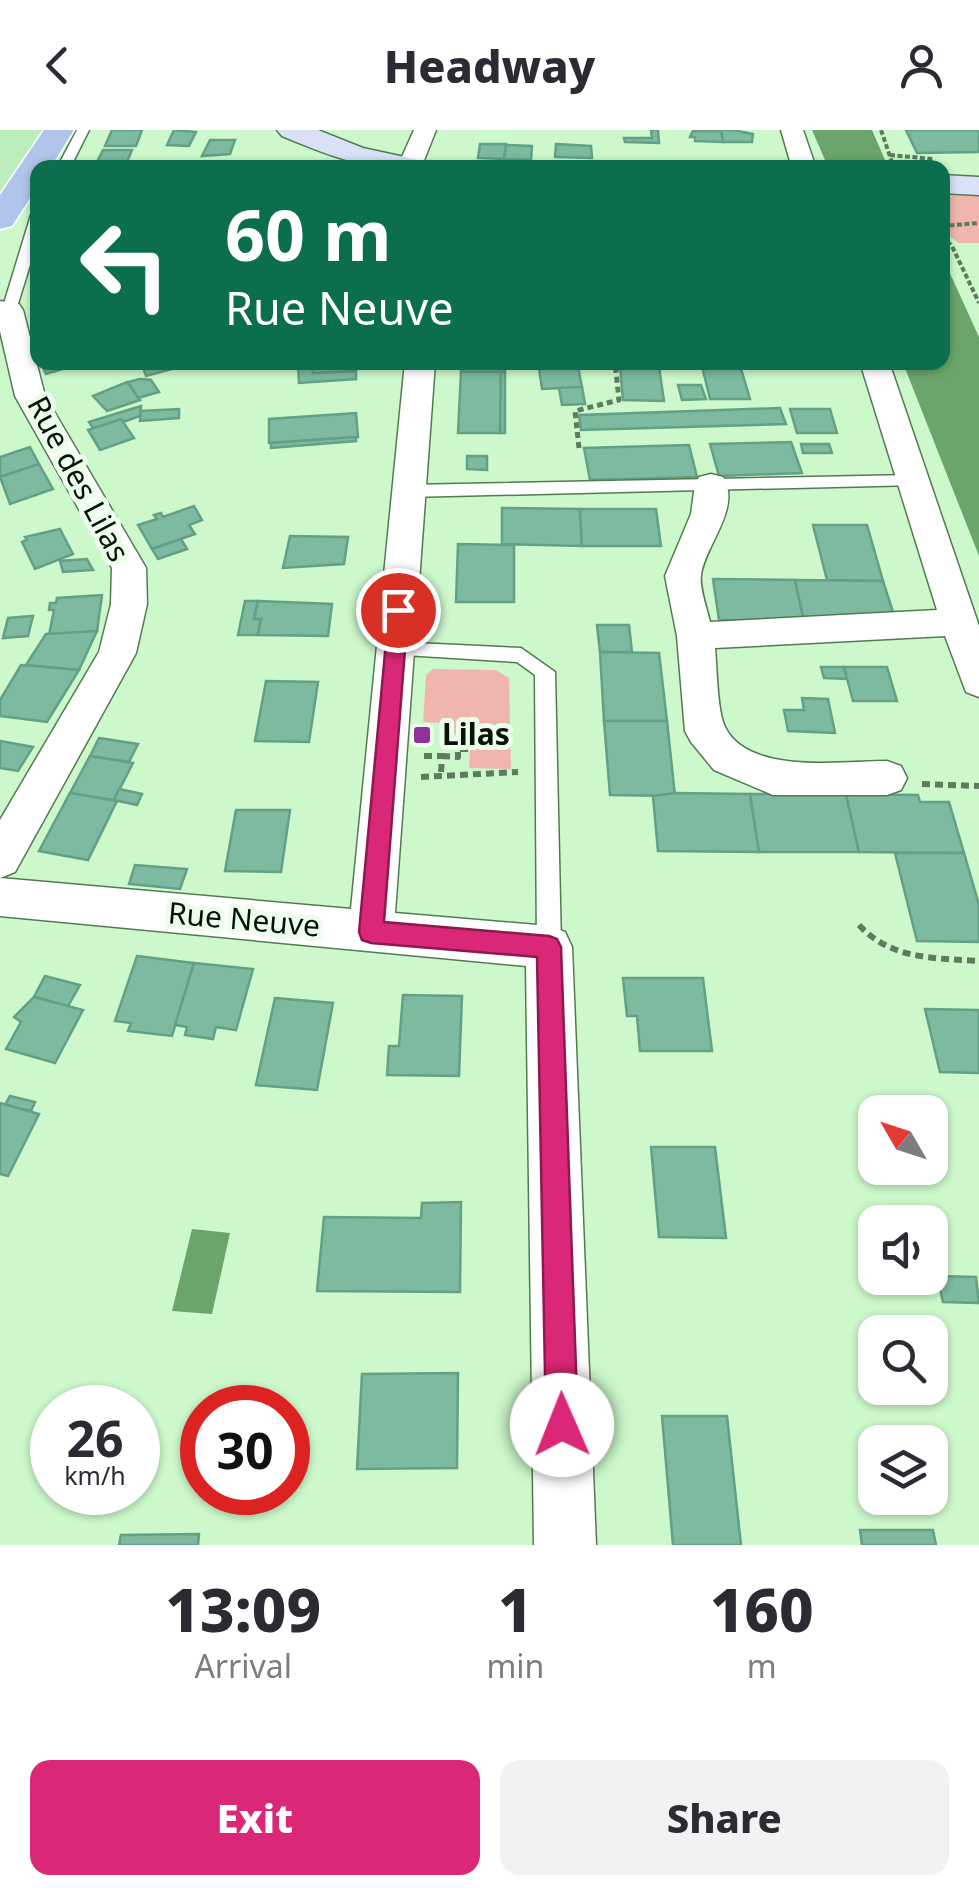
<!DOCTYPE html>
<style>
body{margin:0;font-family:"Noto Sans",sans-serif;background:#f2f2f3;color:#2b2b33;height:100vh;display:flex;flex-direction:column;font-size:38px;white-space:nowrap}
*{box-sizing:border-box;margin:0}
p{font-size:32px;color:#7c7c81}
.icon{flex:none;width:55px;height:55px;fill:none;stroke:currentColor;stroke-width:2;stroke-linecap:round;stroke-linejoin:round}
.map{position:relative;height:1415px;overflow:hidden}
.details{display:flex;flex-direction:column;background:#fff;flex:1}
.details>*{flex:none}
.top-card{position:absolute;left:30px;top:30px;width:920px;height:210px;border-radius:20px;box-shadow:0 2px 8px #0004;background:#0b6e4f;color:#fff;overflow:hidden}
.needle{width:65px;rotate:309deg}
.controls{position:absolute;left:858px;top:965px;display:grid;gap:20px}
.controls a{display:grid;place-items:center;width:90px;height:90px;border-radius:20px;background:#fff;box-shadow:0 2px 8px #0004;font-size:50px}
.speed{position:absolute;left:30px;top:1255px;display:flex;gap:20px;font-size:50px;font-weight:700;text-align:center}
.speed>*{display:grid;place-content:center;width:130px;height:130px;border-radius:50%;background:#fff;box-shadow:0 2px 8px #0004;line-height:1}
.speed small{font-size:25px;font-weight:400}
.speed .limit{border:15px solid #d22;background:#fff;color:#111}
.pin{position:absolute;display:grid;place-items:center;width:85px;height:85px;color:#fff;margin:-42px;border:5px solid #fff;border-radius:50%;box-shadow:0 2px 10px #0007}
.me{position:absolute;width:110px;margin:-55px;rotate:359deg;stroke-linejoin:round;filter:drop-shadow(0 0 8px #0008)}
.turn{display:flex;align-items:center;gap:35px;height:210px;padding:0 30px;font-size:45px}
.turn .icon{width:130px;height:130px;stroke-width:2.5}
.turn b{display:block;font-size:70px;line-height:85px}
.eta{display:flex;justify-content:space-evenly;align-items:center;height:170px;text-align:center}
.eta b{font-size:60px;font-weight:800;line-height:70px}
.cta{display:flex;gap:20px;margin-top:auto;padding:20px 30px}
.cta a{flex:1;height:115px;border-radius:20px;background:#db2777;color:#fff;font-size:40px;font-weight:800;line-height:115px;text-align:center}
.cta a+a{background:#f2f2f3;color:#2b2b33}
header{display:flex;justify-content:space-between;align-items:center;height:130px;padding:0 30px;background:#fff;font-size:45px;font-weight:800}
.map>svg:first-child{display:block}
.built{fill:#bceebc}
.green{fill:#f1b5b0}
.water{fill:#6aa56b}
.building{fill:#7dba9f;stroke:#63a085;stroke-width:2.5}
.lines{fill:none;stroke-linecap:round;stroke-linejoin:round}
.service-casing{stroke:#537b53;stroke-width:3}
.minor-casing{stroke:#537b53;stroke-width:3}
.secondary-casing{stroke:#537b53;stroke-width:3}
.primary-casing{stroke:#fff;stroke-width:3}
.path-far2{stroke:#5f7b5f;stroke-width:4;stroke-dasharray:5 2.5;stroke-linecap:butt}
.path-far1{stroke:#5f7b5f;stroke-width:5;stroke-dasharray:6 4;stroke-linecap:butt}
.path{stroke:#5f7b5f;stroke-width:6;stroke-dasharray:8 5;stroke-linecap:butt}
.service{fill:#fff;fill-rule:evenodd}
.minor{fill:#fff;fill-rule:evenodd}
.secondary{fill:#d8e1f5;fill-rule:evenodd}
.primary{fill:#b1c4eb;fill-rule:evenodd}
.path-bridge{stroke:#5f7b5f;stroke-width:4;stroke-dasharray:5 2.5;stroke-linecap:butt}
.route{fill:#db2777;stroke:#8e194d;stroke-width:2.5}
.poi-dot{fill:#913199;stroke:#ecfdeb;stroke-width:4}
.labels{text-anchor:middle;stroke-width:10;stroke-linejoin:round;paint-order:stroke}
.street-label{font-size:30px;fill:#051406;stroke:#ecfdeb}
.poi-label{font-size:30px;font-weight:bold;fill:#051406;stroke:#ecfdeb;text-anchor:start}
</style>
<header><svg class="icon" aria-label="back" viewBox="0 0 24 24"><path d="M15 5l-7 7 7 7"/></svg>Headway<svg class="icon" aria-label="person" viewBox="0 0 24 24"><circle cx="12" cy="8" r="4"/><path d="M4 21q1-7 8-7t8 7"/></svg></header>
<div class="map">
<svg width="979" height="1415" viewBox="0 0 979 1415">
<rect width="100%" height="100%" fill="#ccf8cb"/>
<path class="built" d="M0 0H59L0 89Z"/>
<g class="green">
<path d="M943 61 979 64V113H959L943 101Z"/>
<path d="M433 539 496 540 509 548 511 639 469 638 471 604H442V593L423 592 426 545Z"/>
</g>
<g class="water">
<path d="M812 0H872L888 37H828Z"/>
<path d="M943 128 979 207V426L903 233 942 232Z"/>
<path d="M192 1099 230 1103 212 1184 172 1181Z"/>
</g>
<g class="building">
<path d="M112 0H142L136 16H105Z"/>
<path d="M174 0 196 2 189 16 167 15Z"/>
<path d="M651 0H658L659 13 625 12 624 8H652Z"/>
<path d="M733 0 753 4 752 12H723L721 0Z"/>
<path d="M906 0H979V22L917 23Z"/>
<path d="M693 1H721L723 12 695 11V7H690Z"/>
<path d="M210 10H235L230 24 202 26Z"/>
<path d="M480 14H506L504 29 478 28Z"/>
<path d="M556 14 591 16 592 28 555 27Z"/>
<path d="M506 15 532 16 531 30 504 29Z"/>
<path d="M103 20H132L127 32H97Z"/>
<path d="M86 232 46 244 41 233V232Z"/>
<path d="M169 232 172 239 146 246 143 237Z"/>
<path d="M298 232H313V243L356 241V249L299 253Z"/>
<path d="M313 232H355L356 241 313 243Z"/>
<path d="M500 232H505V242H461L462 236H500Z"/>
<path d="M538 232H577L582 257 542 259Z"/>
<path d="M701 232H739L750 269H710Z"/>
<path d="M620 237H659L664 271 623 270Z"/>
<path d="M461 242H501L500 303H458Z"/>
<path d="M501 242H505V303H500Z"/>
<path d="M140 249 151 250 159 262 138 268 128 252Z"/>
<path d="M127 252 140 270 107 281 93 266Z"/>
<path d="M678 255H701L706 269 682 270Z"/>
<path d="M582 257 585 274 562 275 559 258Z"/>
<path d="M141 276 140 286 123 292 93 298 89 292Z"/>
<path d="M780 278 786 294 581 300 579 285Z"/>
<path d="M179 279V288L140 291 141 281Z"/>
<path d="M790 279H830L837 303H797Z"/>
<path d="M356 283 358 307 269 313V289Z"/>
<path d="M121 289 134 308 100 320 88 300Z"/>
<path d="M356 307V311L271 318V313Z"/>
<path d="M791 312 802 343 719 346 710 314Z"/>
<path d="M801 314H829L832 323H803Z"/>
<path d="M689 315 697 347 590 350 584 318Z"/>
<path d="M30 317 39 334 0 347V327Z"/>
<path d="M467 326H487V340L467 339Z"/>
<path d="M39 334 53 359 10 374 0 347Z"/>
<path d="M194 376 202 390 189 395 195 404 152 419 138 395 157 389 154 385 161 383 163 387Z"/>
<path d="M502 378 580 379 582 416 502 414Z"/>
<path d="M580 379H656L661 416H582Z"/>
<path d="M813 395H867L883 451 827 450Z"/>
<path d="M60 399 73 424 35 439 22 412 27 410 25 407Z"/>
<path d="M290 406 348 407 344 434 283 438Z"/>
<path d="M181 409 187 419 158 429 152 419Z"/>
<path d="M458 414 514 415V472H456Z"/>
<path d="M87 429 93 440 63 442 60 431Z"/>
<path d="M713 449 795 450 804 491 719 490Z"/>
<path d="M795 450 883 451 894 485 804 491Z"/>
<path d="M102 465 97 501 49 505 54 480H49L50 473H56L57 468Z"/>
<path d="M245 471H258L254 489H261L258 505H238Z"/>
<path d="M258 471 332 474 328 506 258 505 261 489H254Z"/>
<path d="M33 486 28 506 3 508 8 488Z"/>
<path d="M597 495H629L632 522H600Z"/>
<path d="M97 501 79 540 26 535 46 504Z"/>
<path d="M600 522 659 523 667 591H604Z"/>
<path d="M21 535 79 540 47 592 0 586V570Z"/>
<path d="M821 537H844L847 549 824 548Z"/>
<path d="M844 537H887L897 571H853Z"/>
<path d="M266 551 318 552 309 612 255 611Z"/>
<path d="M802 568 828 569 835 603 788 601 784 580H804Z"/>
<path d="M604 591H667L675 666 610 665Z"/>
<path d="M99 608 138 614 129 632 90 626Z"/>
<path d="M0 611 33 617 18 641 0 638Z"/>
<path d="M90 626 133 633 114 670 70 663Z"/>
<path d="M119 659 142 664 137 675 114 670Z"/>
<path d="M70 663 117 671 88 730 39 721Z"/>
<path d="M675 663 750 664 759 722 658 721 653 666Z"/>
<path d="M750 664H846L859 722H759Z"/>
<path d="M846 664 918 665 920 672H949L964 723 859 722Z"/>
<path d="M236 680H290L281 742 225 741Z"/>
<path d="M895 723H964L979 775V812L917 811Z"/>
<path d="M135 735 187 739 180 759 129 754Z"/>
<path d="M137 826 194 833 172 906 128 901 131 893 115 891Z"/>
<path d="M194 833 253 839 236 900 216 897 213 909 185 905 187 897 175 895Z"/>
<path d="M45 846 80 855 68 876 34 867Z"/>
<path d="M623 848H703L712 921H640L637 886H627Z"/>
<path d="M403 865 462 866 459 946 387 945 389 916H399Z"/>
<path d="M34 867 83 880 55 933 6 919 21 892 14 887Z"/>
<path d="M275 868 333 873 317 960 256 955Z"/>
<path d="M925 879 979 880V943L940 942Z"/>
<path d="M10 966 35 972 31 981 5 975Z"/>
<path d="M0 973 39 984 8 1046 0 1044Z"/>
<path d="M651 1017H715L726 1108 659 1107Z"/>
<path d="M461 1072 460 1162 317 1161 324 1087 421 1088 422 1073Z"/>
<path d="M937 1146 976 1147 979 1173 943 1172Z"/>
<path d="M458 1243 457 1338 357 1339 362 1244Z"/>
<path d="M662 1286H727L741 1415H673Z"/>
<path d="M860 1400H933L936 1415H862Z"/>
<path d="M199 1404 198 1415H119L121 1405Z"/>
</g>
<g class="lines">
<g class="service-casing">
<g id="service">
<path d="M77 0H89L70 38H57Z"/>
<path d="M38 81V109L16 180 4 183 2 180 31 85Z"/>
<path d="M912 345 918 347V355L408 367 399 361 408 355Z"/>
<path d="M395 512 521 518 555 542 561 817 558 825 549 828 540 825 537 817 535 545 517 532 388 524 385 519 388 514Z"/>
</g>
</g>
<g class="minor-casing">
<g id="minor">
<path d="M414 0H436L421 38H397Z"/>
<path d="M781 0H803L816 38H792Z"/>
<path d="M0 171 19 174 23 180 45 266 146 438 147 474 136 523 15 742 0 748V690L99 522 111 474 112 438 15 266 0 201Z"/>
<path d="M405 232H435L395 783 549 796 565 802 572 817 596 1415H534L526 836 0 786V748L351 779Z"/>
<path d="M860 232H889L979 496V567L966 562 945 506 715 518C717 538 717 580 725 597 748 645 842 631 887 631L901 636 907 648 901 660 887 665H773L714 640 691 612 685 601 677 506 665 446 691 384 695 355 699 347 711 344 723 347C742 378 705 415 701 445 699 458 707 478 710 492L937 480Z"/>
</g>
</g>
<g class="secondary-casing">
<g id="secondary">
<path d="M277 0H318L363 18 423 31 427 38C361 38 342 31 282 6Z"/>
<path d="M942 45 979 47V65L942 63Z"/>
</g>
</g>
<g class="primary-casing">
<path id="primary" d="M44 0H74L50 38H38V56L12 96 0 99V65Z"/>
</g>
<g class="path-far2">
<path d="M881 0 894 38"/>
<path d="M890 25 933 29"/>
<path d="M913 33 931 34"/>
<path d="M942 96 979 93"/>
<path d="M942 106 952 116 979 173"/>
</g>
<path class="path-far1" d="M579 318 575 281 619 270 615 232"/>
<g class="path">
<path d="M424 626H442L441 643"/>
<path d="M442 626 458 627V619H470"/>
<path d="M421 647 518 642"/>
<path d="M922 654 979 656"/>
<path d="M859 795C891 830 935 828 979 831"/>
</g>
<use href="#service" class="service"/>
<use href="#minor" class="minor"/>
<use href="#secondary" class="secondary"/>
<use href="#primary" class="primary"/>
<path class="path-bridge" d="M803 34 913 33"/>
</g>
<path class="route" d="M398 473 408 480 384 792 549 806 557 809 561 817 578 1295 573 1306 562 1311 551 1306 546 1295 537 827 371 813 362 810 359 802 389 480Z"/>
<rect class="poi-dot" x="412" y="595" width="20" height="20" rx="5"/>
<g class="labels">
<g class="street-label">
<text transform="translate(78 349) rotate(62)" y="10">Rue des Lilas</text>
<text transform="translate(244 790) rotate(5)" y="10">Rue Neuve</text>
</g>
<g class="poi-label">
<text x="442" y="615">Lilas</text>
</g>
</g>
</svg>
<div class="controls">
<a><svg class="needle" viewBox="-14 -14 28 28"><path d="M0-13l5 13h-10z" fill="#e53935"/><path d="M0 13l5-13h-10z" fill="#7c7c81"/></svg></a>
<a><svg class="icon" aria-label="sound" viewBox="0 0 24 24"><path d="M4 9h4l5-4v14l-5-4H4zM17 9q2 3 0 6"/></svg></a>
<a><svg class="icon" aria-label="search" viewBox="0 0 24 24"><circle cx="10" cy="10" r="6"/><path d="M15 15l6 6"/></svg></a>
<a><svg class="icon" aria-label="layers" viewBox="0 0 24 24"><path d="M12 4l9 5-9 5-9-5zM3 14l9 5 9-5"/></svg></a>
</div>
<div class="speed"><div>26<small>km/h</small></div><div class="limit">30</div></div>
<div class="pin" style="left:398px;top:480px;background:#d93025"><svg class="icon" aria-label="arrive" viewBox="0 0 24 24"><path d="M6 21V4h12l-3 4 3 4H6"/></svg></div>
<svg class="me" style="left:562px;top:1295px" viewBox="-20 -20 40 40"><circle r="19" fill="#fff"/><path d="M0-13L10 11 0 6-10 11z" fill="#db2777"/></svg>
<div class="top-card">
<div class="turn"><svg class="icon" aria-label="left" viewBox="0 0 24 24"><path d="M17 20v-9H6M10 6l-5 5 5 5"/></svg><div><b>60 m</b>Rue Neuve</div></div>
</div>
</div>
<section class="details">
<div class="eta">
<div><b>13:09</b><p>Arrival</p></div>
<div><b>1</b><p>min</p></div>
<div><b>160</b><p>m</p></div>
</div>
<div class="cta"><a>Exit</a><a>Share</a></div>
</section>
